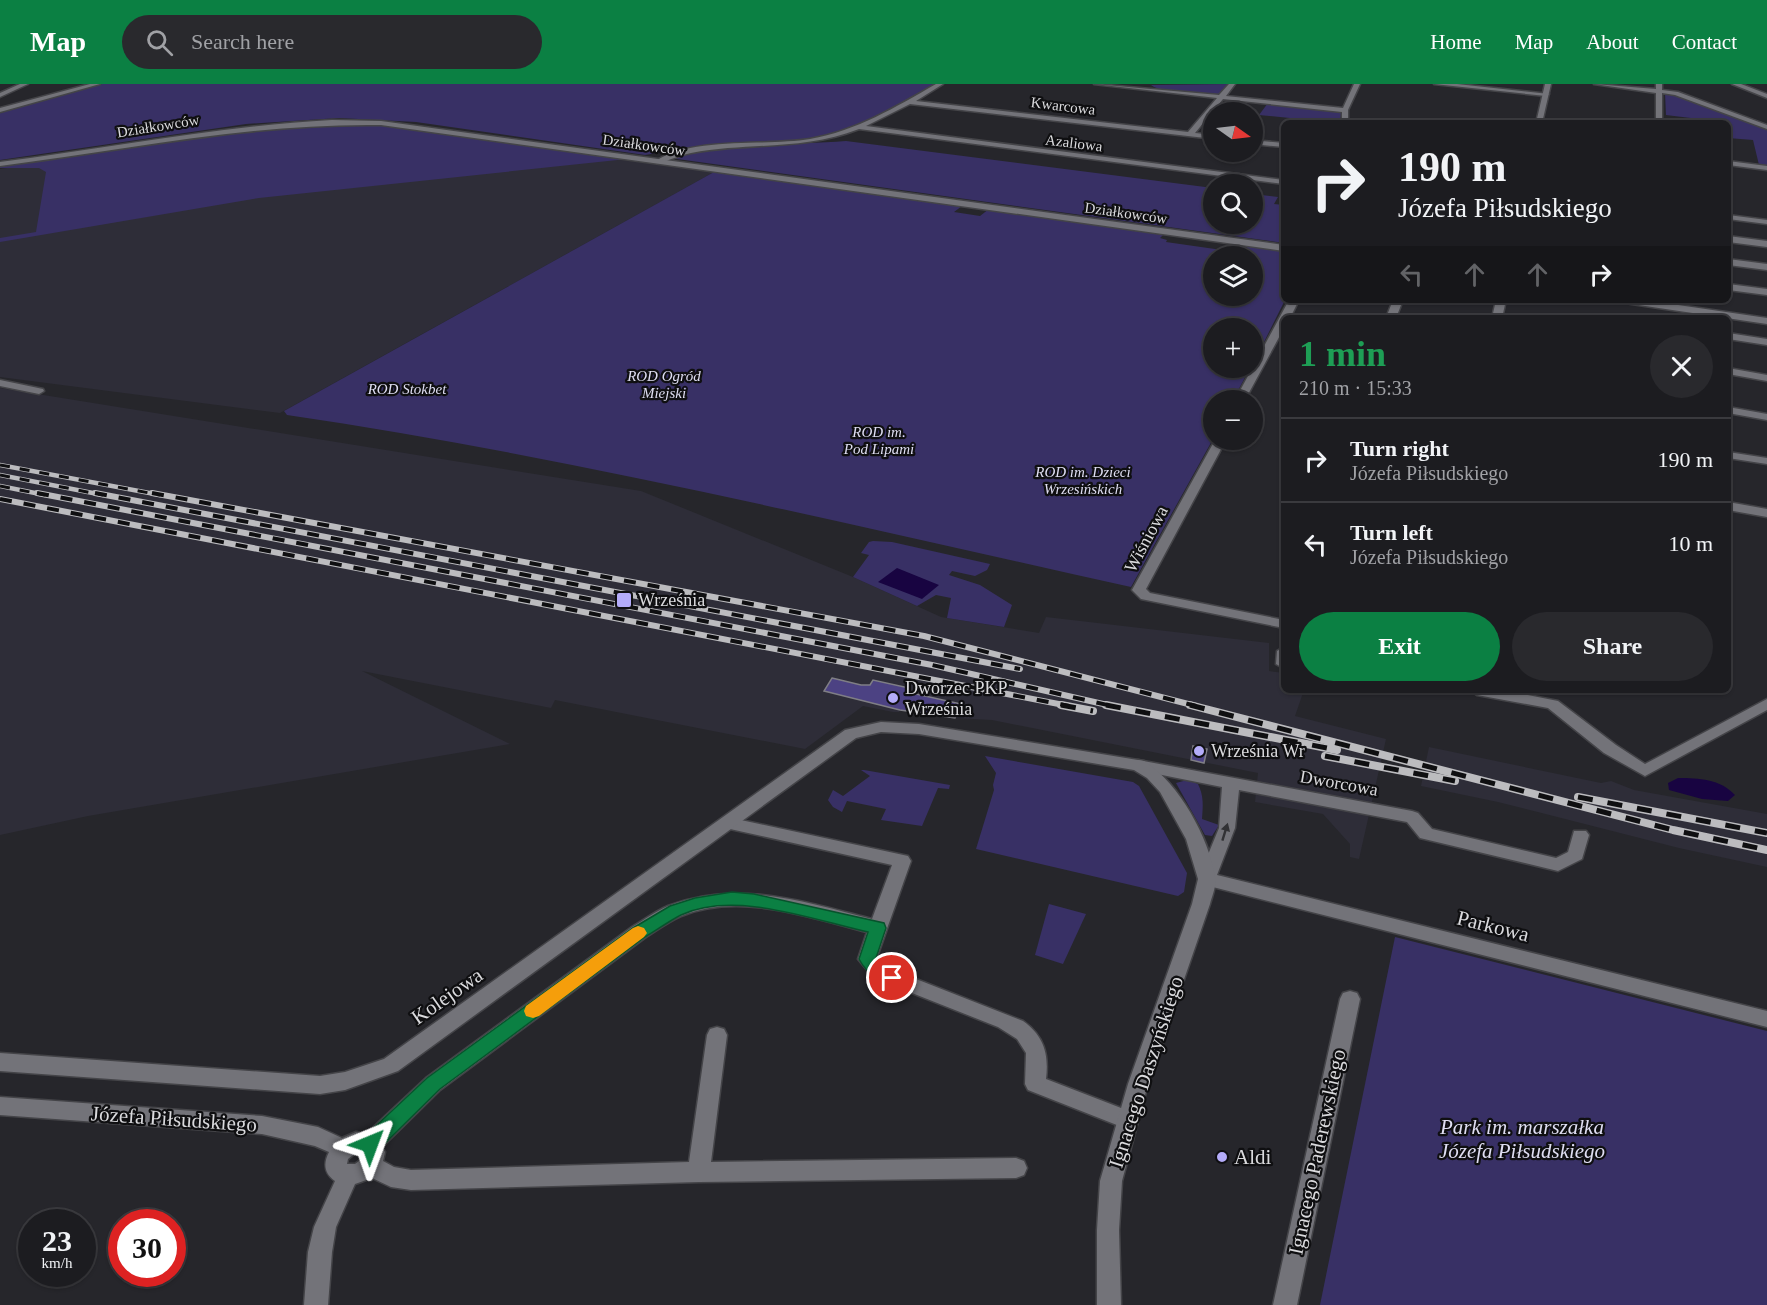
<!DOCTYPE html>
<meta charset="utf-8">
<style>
body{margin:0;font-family:Georgia,serif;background:#29292d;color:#f1f3f6;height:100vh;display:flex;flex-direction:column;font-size:22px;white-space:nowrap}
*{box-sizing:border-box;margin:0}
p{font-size:20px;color:#a0a1a5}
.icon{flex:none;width:33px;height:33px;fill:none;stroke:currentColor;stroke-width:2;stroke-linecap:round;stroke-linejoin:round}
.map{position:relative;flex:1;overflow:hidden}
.sheet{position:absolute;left:1281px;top:231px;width:450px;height:378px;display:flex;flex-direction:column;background:#1c1c20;border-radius:9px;box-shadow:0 2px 4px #0004,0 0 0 2px #3a3a3e}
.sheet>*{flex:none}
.guide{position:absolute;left:1281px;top:36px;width:450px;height:183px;border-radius:9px;box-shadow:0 2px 4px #0004,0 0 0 2px #3a3a3e;background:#1c1c20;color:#f1f3f6;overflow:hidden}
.needle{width:39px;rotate:104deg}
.controls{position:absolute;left:1203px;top:18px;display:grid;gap:12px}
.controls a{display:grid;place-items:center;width:60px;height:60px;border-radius:50%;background:#1c1c20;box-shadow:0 2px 4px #0004,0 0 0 2px #3a3a3e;font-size:30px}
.speed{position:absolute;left:18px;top:1125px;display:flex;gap:12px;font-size:30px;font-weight:700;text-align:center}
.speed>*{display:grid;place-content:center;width:78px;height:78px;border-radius:50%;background:#1c1c20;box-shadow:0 2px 4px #0004,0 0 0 2px #3a3a3e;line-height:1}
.speed small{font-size:15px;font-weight:400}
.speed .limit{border:9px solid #d22;background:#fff;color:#111}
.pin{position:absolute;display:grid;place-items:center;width:51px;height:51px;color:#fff;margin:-26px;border:3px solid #fff;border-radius:50%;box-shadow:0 2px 6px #0007}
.me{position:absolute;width:66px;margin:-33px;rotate:44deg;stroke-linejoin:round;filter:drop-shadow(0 0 4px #0008)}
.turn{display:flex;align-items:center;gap:21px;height:126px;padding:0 18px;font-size:27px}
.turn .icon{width:78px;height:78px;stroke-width:2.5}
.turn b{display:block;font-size:42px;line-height:51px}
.lanes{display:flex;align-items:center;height:57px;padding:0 18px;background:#0003;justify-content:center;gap:30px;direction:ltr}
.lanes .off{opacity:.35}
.round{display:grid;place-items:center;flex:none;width:63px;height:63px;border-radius:32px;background:#29292d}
.overview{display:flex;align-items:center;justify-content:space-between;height:102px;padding:0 18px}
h1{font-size:36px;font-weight:700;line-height:45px;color:#1e9e55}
.action{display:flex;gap:12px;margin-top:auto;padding:12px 18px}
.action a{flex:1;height:69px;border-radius:36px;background:#0b8043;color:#fff;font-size:24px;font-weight:700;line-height:69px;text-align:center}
.action a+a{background:#29292d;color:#f1f3f6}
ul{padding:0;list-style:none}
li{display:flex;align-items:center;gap:18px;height:84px;padding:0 18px;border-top:2px solid #3a3a3e}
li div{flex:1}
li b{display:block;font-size:22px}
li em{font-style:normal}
header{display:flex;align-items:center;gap:36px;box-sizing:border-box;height:84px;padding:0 30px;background:#0b8043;color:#fff}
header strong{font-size:28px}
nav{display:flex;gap:33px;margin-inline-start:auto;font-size:21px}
.search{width:420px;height:54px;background:#29292d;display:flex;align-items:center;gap:15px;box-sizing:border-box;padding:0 21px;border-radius:33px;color:#a0a1a5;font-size:22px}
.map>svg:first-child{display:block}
.built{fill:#2e2d38}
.green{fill:#383065;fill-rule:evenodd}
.water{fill:#180441}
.building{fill:#4c4283;stroke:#7f7e85;stroke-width:1.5}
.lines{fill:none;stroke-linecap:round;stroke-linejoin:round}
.minor-casing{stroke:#444448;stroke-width:3}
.tertiary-casing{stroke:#444448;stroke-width:3}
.minor{fill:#737379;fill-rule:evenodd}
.tertiary{fill:#737379;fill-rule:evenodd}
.rail-far2-casing{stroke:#bcbcbf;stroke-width:4.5}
.rail-far1-casing{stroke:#bcbcbf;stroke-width:6}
.rail-casing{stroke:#bcbcbf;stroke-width:8}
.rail-far2{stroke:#0f0f11;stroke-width:3;stroke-dasharray:10;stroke-linecap:butt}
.rail-far1{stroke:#0f0f11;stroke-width:4;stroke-dasharray:12;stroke-linecap:butt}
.rail{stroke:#0f0f11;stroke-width:5;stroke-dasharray:15;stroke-linecap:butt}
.oneway{fill:#323235}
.route{fill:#0b8043;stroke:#07532c;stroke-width:1.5}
.slow{fill:#f59e0b}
.poi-dot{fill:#b4acf9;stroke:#0f0f11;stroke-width:2}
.labels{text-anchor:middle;stroke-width:4.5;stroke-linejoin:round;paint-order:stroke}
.far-street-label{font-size:15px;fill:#dadadd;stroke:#0f0f11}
.far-park-label{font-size:15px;font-style:italic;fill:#dfdef2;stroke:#0f0f11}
.street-label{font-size:18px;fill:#dadadd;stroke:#0f0f11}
.poi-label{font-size:18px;fill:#dadadd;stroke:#0f0f11;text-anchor:start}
.near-street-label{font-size:21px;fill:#dadadd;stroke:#0f0f11}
.near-park-label{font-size:21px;font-style:italic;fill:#dfdef2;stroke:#0f0f11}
.near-poi-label{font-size:21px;fill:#dadadd;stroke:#0f0f11;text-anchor:start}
</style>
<header>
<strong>Map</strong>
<div class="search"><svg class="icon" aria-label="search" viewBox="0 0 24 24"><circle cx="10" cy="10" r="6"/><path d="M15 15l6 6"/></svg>Search here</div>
<nav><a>Home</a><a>Map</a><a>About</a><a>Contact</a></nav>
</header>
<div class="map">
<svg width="1767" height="1221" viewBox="0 0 1767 1221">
<rect width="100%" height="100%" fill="#26262b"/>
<g class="built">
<path d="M615 75 714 88 280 329 0 293V85L51 77 244 113Z"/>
<path d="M0 304 641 407 853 493 941 533 1039 549 1046 533 1269 559V587L1284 589V606H1304L1295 632 1386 655 1359 775 1350 773V760L1323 730 1255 718 1258 689 992 636 955 634 901 624 899 628H893L863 622 805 665 555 616 551 624 362 587 510 660 88 732 0 751Z"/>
<path d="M1429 663 1601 699 1611 697 1634 706 1767 730V783L1679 764 1498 718 1421 702Z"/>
</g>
<g class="green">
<path d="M102 0H936C902 21 864 45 824 53 765 65 704 60 645 71L416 38 339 34 246 40 0 76V27Z"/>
<path d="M1229 0 1218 11C1201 9 1164 11 1151 1Z"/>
<path d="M1665 9H1671L1767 45V82L1759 81 1753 56 1728 54V39H1708L1707 36 1666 31Z"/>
<path d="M1268 19 1335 26 1341 28 1340 39 1259 31Z"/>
<path d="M383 41 627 75 259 114 0 158V154L36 148 46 88 39 84H0V82L264 42Z"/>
<path d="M846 57 1213 104 1214 140H1252L1253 110 1278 113 1274 120 1284 121V159L670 74C722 60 792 61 846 57Z"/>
<path d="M714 88 962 122 954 128 980 132 989 125 1163 151 1160 154 1167 156 1166 158 1243 169 1248 162 1284 167 1285 216 1253 280 1252 244H1214V284H1250L1233 316H1214L1213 355 1131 503C850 441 572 373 287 331L284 327ZM1214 172H1252V212H1214Z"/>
<path d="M873 457 892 458 990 480 987 486 975 492 952 487 949 491 980 501 1012 521 1004 543 947 534 951 514 936 511 917 522 853 493 869 471 861 469 869 458Z"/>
<path d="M985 672 1133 698 1139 702 1187 789 1184 808 1178 812 976 765 994 706 993 701 996 689Z"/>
<path d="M861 686H864L950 701 949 705 938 704 922 742 881 736 886 725 847 717 842 728 833 723 828 716 833 706 843 712 870 692Z"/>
<path d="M1187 696 1198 700C1204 712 1203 722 1202 735L1219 741 1212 752 1205 751 1176 699Z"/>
<path d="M1049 820 1086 830 1063 880 1035 871Z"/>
<path d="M1395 853 1767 947V1221H1320Z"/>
</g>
<g class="water">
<path d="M897 484 939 501 922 515 878 498Z"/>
<path d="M1678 694C1699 694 1720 695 1735 711L1728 717 1702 715 1669 706 1668 699Z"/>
</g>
<g class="building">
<path d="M832 594 861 601H870L873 596 909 604 907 608 961 620 955 634 900 626 824 607Z"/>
<path d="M1193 662 1207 665 1204 679 1191 676Z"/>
</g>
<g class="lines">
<g class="minor-casing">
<g id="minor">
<path d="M20 0H28L0 13V9Z"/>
<path d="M90 0H100L0 28V24Z"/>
<path d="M936 0H943L916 17 1188 48 1217 14 1094 0 1219 11 1229 0H1235L1226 12 1343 24 1354 0H1360L1348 26V39H1342V28L1223 15 1195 49 1214 51V55L910 20 866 42 1284 96V100L859 45C803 67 748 58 691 69 680 71 670 76 660 79L656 77C690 53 768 62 810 55 856 47 896 23 936 0Z"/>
<path d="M1434 0H1457L1549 10 1546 12Z"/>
<path d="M1594 0 1656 5V0H1662V6L1678 8 1767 41V45L1675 11 1662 9V36L1659 39H1652L1656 35V9Z"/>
<path d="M1732 0H1741L1767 10V14Z"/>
<path d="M1252 56 1284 59V63L1252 60Z"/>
<path d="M1728 77 1767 82V86L1728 81Z"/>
<path d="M1728 131 1767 136V140L1728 135Z"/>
<path d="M1728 152 1767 157V163L1728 158Z"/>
<path d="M1728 175 1767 180V186L1728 181Z"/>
<path d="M1728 200 1767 205V211L1728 206Z"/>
<path d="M1289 216H1299L1290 234H1284V244L1245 316H1235Z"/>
<path d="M1393 216H1403L1396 234H1386Z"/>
<path d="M1620 216H1644L1767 234V240L1625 219Z"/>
<path d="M1728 249 1767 255V261L1728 255Z"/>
<path d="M1728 284 1767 291V297L1728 290Z"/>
<path d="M0 296 43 305 44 307 39 310 0 302Z"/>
<path d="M1728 323 1767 330V336L1728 329Z"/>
<path d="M1215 356H1226L1146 505 1150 509 1284 536V544L1141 515 1132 506Z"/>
<path d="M1728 368 1767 374V380L1728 374Z"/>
<path d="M1728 418 1767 425V433L1728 426Z"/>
<path d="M1284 563V584H1283L1276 580 1277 567Z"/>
<path d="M1470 606H1503L1558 617 1616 661 1645 680 1767 615V626L1645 692 1604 669 1548 624 1477 611Z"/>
<path d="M1138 676 1412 727 1418 729 1432 745 1556 774 1568 768 1574 747H1586L1589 751 1582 775 1558 787 1420 754 1407 738 1239 706 1235 744 1217 791 1767 927V943L1201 800 1198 795 1219 744 1222 703 1132 685 1130 681 1132 677Z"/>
<path d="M727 733 908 772 911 777 877 873 888 884 1023 937C1044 952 1049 970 1046 995L1134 1029 1138 1036 1134 1043 1127 1045 1028 1006 1025 1000 1026 969 1017 955 998 943 874 894 858 875 867 848C809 833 740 808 681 832 669 837 657 846 646 853L440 1006 382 1063 385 1068 383 1077 394 1083 411 1086 689 1078 707 951 710 945 717 943 724 945 727 951 711 1078 1016 1074 1024 1077 1027 1084 1024 1091 1016 1094 699 1098 411 1106 391 1103 372 1094 355 1100 336 1143 332 1168 328 1221H304L308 1168 314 1143 335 1097C324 1089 323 1080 329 1068L315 1062 262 1050 0 1031V1013L262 1032 318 1043 342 1054 356 1048 366 1050 426 994 632 843C644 836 656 827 668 822 736 795 805 818 872 835L892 781 721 743 719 739 721 735ZM357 1068 363 1069V1074L355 1080H347L348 1075Z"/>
</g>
</g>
<g class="tertiary-casing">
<g id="tertiary">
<path d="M1545 0H1551L1542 39H1536Z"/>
<path d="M332 36 381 37 1284 161V167L381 41C251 39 128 66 0 82V78C111 64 220 42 332 36Z"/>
<path d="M1496 216H1506L1502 234H1492Z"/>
<path d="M881 638 919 640 1144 677C1178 698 1209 753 1215 793 1217 801 1212 812 1210 820L1148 1000 1122 1097 1119 1146 1121 1221H1097V1146L1100 1097 1128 1000 1192 820 1198 795 1186 755 1160 708 1147 694 1134 686 919 650 881 648 856 654 398 987 345 1006 320 1010 0 987V969L320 992 345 988 384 975 845 646Z"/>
<path d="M1350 907 1357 909 1360 915 1297 1221H1273L1340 915 1343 909Z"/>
</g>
</g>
<use href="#minor" class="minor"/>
<use href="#tertiary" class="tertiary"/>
<g class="rail-far2-casing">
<g id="rail-far2">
<path d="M0 381 160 411"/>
<path d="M0 391 103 411"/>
<path d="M0 402 45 411"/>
</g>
</g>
<g class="rail-far1-casing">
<g id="rail-far1">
<path d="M37 409 932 581 1112 622"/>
<path d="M95 409 1020 585"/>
<path d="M152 409 924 552 1196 622"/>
<path d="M0 415 1069 622"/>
</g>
</g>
<g class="rail-casing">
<g id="rail">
<path d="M1061 621 1093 627"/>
<path d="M1106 621 1337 666"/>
<path d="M1190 621 1673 746 1767 766"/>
<path d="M1325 672 1455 697"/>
<path d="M1578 713 1767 749"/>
</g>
</g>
<use href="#rail-far2" class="rail-far2"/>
<use href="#rail-far1" class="rail-far1"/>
<use href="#rail" class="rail"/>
</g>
<defs><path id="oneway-solid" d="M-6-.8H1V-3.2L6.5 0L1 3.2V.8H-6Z" transform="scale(1.5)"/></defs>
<use class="oneway" href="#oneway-solid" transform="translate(1225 748) rotate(-73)"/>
<path class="route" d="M732 808 754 810 884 839 886 844 876 874 887 885 898 889 901 894 898 899C883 904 866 888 859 875L868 848C813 836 735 806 681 831 669 837 657 846 645 853L440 1005 377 1067 370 1069 363 1067 360 1060 363 1054 427 994 633 844 670 822 695 814Z"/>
<path class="slow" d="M638 842 644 844 647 849 644 853 539 932 533 934 526 932 524 927 526 922 633 844Z"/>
<g class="poi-dot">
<rect x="616" y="508" width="16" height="16" rx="3"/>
<circle cx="893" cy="614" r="6"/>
<circle cx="1199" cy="667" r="6"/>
<circle cx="1222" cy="1073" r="6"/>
</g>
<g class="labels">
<g class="far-street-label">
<text transform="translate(1063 22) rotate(7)" y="5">Kwarcowa</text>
<text transform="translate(158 42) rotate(-9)" y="5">Działkowców</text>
<text transform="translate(1074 59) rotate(7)" y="5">Azaliowa</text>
<text transform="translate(644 61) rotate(8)" y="5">Działkowców</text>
<text transform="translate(1126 129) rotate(8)" y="5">Działkowców</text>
</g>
<g class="far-park-label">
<text x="664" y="297">ROD Ogród<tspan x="664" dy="17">Miejski</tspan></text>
<text x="407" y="310">ROD Stokbet</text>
<text x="879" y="353">ROD im.<tspan x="879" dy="17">Pod Lipami</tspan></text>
<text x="1083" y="393">ROD im. Dzieci<tspan x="1083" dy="17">Wrzesińskich</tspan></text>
</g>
<g class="street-label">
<text transform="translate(1146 455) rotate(-62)" y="6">Wiśniowa</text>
<text transform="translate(1339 699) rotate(10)" y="6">Dworcowa</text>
</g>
<g class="poi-label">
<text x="638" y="522">Września</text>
<text x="905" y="610">Dworzec PKP<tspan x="905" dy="21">Września</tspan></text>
<text x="1211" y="673">Września Wr</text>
</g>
<g class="near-street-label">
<text transform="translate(1493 842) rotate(14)" y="7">Parkowa</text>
<text transform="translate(447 912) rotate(-35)" y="7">Kolejowa</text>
<text transform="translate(1146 988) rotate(-72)" y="7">Ignacego Daszyńskiego</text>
<text transform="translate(174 1035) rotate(4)" y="7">Józefa Piłsudskiego</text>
<text transform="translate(1317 1068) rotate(-78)" y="7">Ignacego Paderewskiego</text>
</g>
<g class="near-park-label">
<text x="1522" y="1050">Park im. marszałka<tspan x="1522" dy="24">Józefa Piłsudskiego</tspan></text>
</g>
<g class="near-poi-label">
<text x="1234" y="1080">Aldi</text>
</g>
</g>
</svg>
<div class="controls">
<a><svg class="needle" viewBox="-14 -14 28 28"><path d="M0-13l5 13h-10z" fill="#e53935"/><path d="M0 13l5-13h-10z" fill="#a0a1a5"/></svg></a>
<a><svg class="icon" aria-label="search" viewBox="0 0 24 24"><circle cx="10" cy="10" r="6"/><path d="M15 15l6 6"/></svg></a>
<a><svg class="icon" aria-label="layers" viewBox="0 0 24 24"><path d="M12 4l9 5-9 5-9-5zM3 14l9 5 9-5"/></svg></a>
<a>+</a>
<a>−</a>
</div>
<div class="speed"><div>23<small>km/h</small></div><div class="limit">30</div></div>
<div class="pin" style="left:892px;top:894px;background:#d93025"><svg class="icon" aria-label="arrive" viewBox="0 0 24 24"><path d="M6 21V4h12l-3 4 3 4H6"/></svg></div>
<svg class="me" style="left:370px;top:1060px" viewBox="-20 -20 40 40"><path d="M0-17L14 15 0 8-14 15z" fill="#0b8043" stroke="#fff" stroke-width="4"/></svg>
<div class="guide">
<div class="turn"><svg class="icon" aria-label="right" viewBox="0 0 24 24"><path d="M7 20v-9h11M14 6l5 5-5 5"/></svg><div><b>190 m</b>Józefa Piłsudskiego</div></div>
<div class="lanes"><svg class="icon off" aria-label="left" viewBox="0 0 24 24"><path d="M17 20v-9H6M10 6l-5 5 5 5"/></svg><svg class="icon off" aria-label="ahead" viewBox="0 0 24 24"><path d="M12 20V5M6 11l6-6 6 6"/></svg><svg class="icon off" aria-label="ahead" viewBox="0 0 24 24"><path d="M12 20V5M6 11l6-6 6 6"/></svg><svg class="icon" aria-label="right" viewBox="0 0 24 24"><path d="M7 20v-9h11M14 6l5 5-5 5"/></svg></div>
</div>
<section class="sheet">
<div class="overview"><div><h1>1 min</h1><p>210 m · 15:33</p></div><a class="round"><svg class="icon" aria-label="close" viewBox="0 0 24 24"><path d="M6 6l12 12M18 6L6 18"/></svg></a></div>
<ul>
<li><svg class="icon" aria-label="right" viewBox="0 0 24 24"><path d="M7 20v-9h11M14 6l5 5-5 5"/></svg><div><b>Turn right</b><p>Józefa Piłsudskiego</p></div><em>190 m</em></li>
<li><svg class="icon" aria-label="left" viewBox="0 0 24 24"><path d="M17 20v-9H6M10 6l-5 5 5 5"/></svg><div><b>Turn left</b><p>Józefa Piłsudskiego</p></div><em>10 m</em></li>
</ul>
<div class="action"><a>Exit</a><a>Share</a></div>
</section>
</div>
